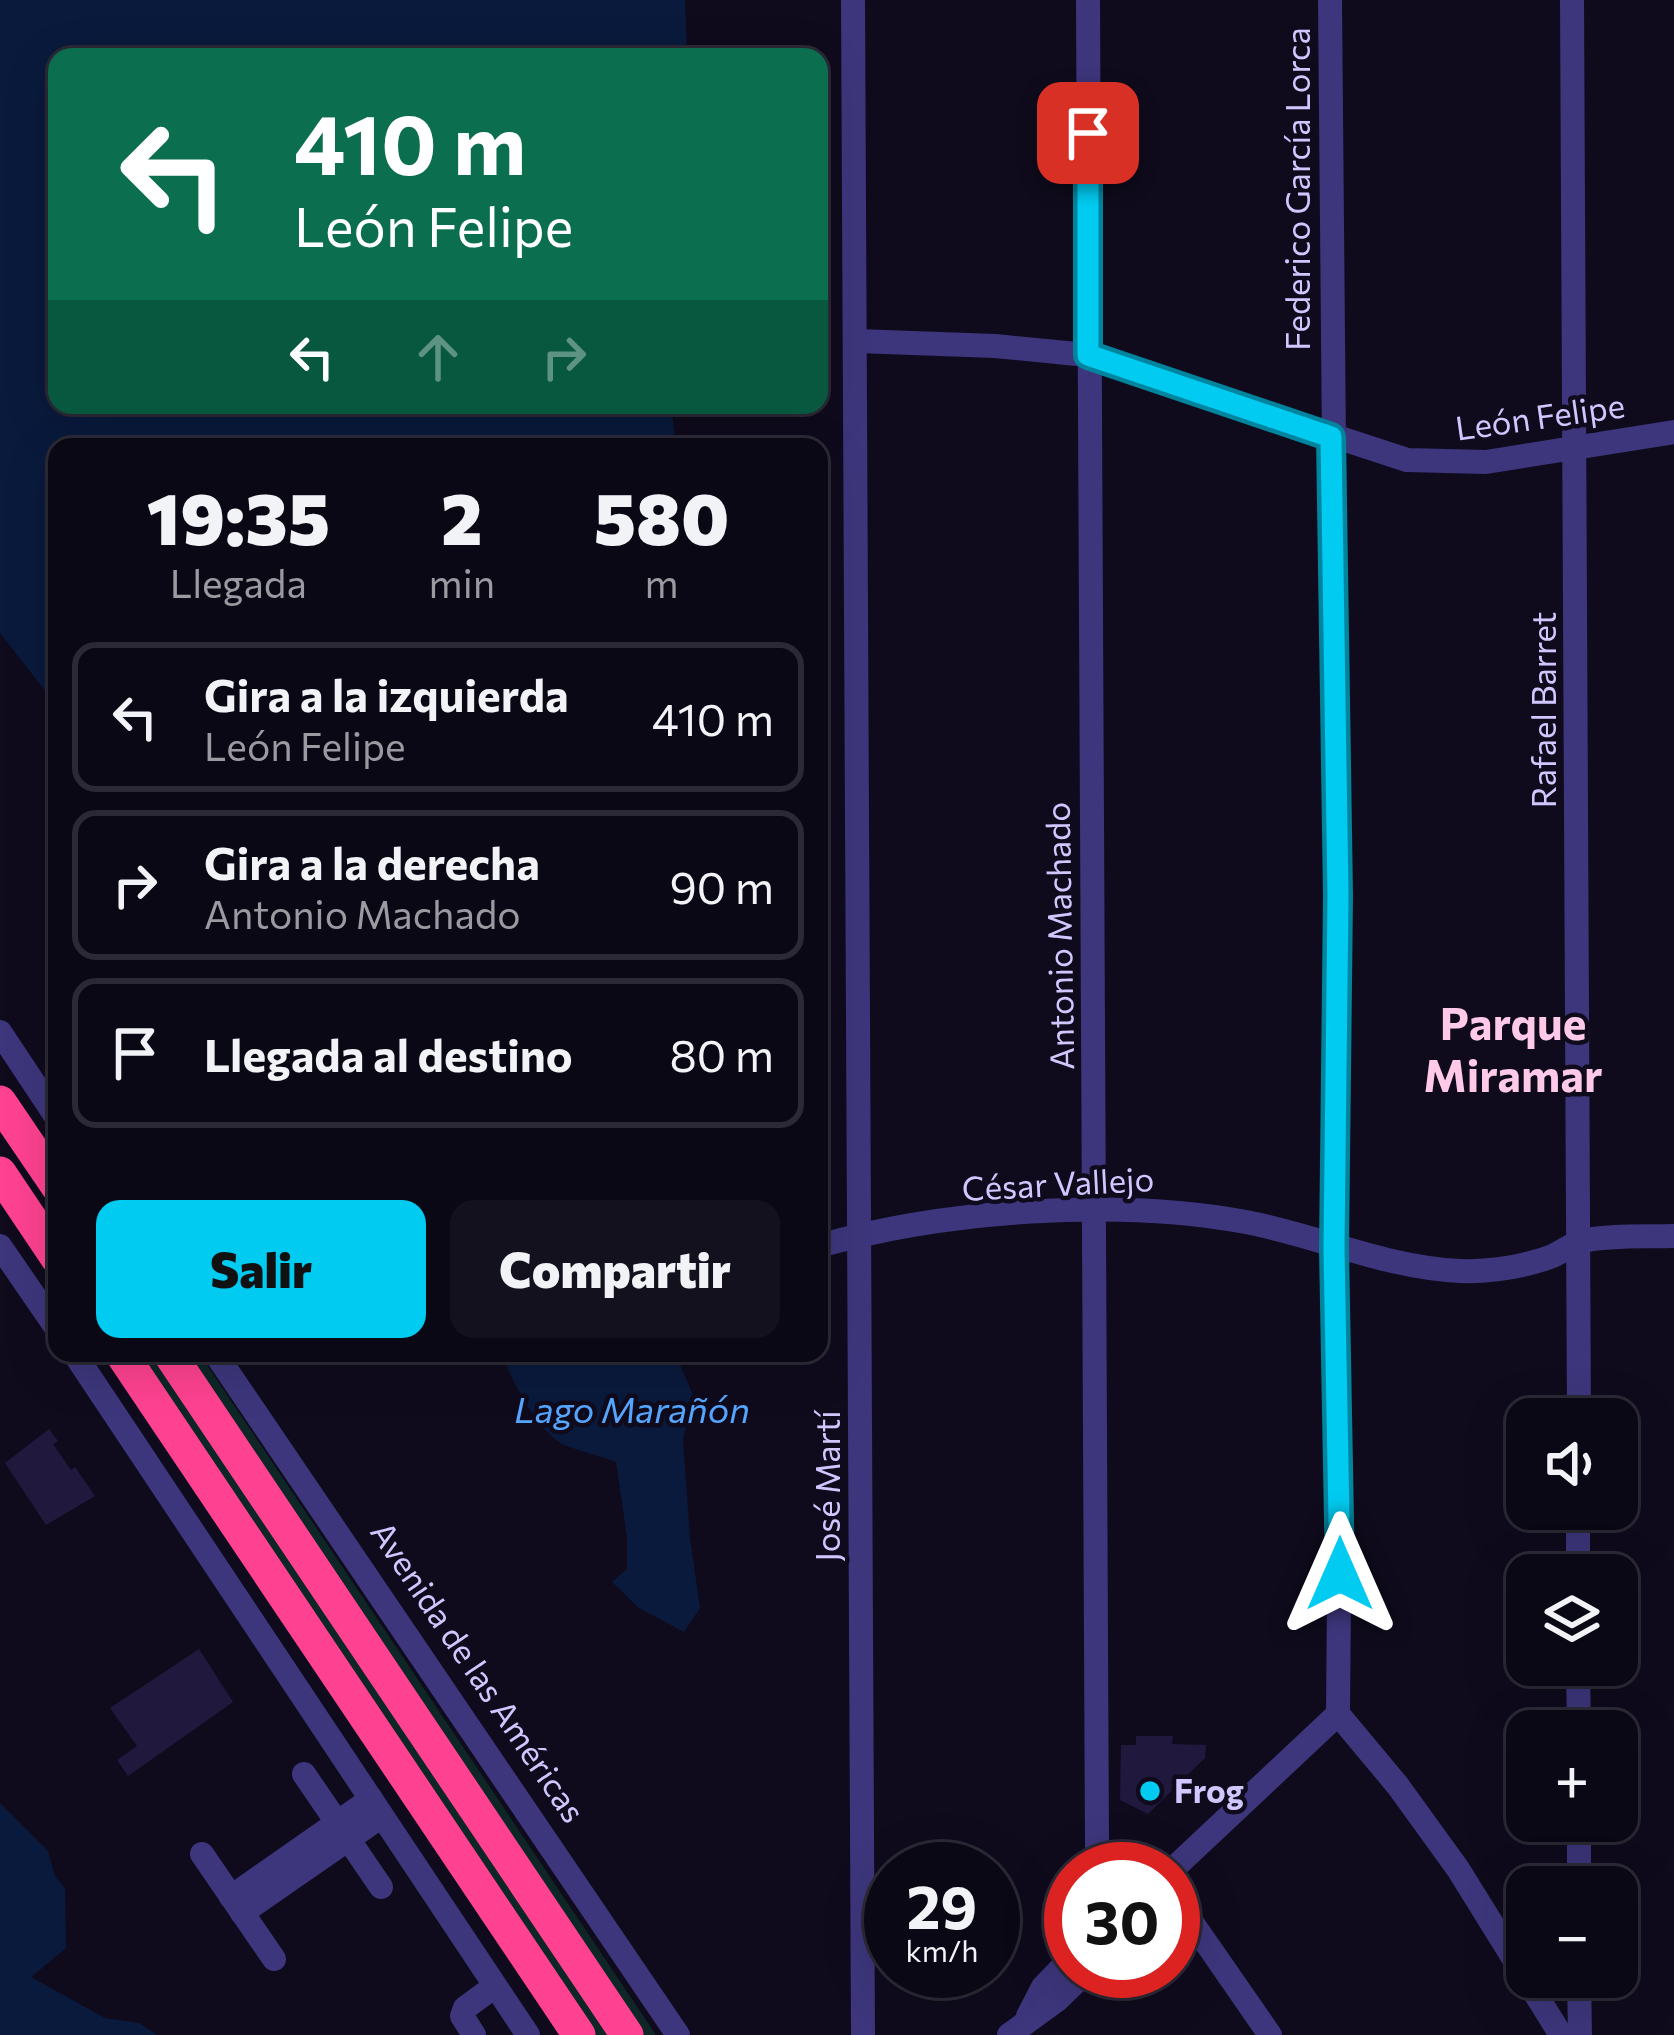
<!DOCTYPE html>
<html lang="es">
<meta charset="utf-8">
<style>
body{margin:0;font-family:Commissioner,sans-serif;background:#14111f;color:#f1f3f6;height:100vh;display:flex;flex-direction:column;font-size:45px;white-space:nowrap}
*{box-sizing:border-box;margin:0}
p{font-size:39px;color:#9a9aa1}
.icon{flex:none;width:66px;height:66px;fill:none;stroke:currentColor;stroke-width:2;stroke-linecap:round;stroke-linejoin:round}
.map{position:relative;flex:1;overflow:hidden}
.drawer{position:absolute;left:48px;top:438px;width:780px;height:924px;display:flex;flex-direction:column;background:#0b0816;border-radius:24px;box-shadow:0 12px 48px #0002,0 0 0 3px #2b2935}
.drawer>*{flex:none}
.top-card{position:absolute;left:48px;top:48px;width:780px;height:366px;border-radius:24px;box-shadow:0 12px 48px #0002,0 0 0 3px #2b2935;background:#0b6e4f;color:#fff;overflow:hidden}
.tools{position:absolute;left:1506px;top:1398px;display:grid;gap:24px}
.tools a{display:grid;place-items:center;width:132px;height:132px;border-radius:24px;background:#0b0816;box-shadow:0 12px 48px #0002,0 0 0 3px #2b2935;font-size:60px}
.speed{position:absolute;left:864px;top:1842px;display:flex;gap:24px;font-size:60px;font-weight:700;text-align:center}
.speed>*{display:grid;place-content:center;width:156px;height:156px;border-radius:50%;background:#0b0816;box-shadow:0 12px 48px #0002,0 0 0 3px #2b2935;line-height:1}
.speed small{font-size:30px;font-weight:400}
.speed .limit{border:18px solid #d22;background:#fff;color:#111}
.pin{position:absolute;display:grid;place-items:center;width:102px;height:102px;color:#fff;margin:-51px;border-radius:24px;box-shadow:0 6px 18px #0006}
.me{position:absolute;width:132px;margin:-66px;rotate:0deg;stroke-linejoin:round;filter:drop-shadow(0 0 9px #0008)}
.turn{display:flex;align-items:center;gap:42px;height:252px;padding:0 48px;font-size:54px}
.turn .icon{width:156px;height:156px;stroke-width:2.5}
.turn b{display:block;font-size:84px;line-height:102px}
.lanes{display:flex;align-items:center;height:114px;padding:0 48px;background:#0003;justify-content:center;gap:60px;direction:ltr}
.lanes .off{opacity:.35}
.eta{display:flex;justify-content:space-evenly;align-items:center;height:204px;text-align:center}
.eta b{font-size:72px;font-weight:800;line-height:84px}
.button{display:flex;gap:24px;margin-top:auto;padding:24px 48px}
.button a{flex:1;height:138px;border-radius:24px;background:#01cbf1;color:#111;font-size:48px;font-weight:800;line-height:138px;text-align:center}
.button a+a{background:#14111f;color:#f1f3f6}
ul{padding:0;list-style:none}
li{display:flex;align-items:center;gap:36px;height:150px;margin:0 24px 18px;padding:0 24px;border:6px solid #2b2935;border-radius:24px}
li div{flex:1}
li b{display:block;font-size:45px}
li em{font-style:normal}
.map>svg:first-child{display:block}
.green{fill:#0e2626}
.water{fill:#0a1a3c}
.building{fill:#21183d}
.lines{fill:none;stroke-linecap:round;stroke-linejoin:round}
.minor{stroke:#3d367c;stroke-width:24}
.highway{stroke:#fe4291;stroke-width:33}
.route-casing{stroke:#01849d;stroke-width:30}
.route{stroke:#01cbf1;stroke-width:21}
.poi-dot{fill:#01cbf1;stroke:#0f0b1d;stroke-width:4.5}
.labels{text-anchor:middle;stroke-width:9;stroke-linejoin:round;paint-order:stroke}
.street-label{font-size:33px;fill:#d1c7ff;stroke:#0f0b1d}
.poi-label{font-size:33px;font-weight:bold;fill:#d1c7ff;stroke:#0f0b1d;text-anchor:start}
.water-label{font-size:36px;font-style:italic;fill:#55a6ff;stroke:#0f0b1d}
.district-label{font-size:45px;font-weight:bold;fill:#ffc9e8;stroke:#0f0b1d}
</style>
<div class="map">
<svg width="1674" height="2035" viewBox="0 0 1674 2035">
<rect width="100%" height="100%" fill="#0f0b1d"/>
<g class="green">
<path d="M132 1353H155L612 2035H589Z"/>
<path d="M188 1353H199L656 2035H644Z"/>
</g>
<g class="water">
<path d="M0 0H685L687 57H57V405H671L676 447H57V706L0 633Z"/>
<path d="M502 1353H675L693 1395 683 1440 690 1538 700 1608 684 1632 639 1608 612 1582 627 1569V1537L616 1462C602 1456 570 1449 561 1443 535 1427 511 1380 502 1353Z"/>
<path d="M0 1803 48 1851 55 1876 65 1889 66 1948 31 1977 105 2018 139 2023 157 2035H0Z"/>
</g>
<g class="building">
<path d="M49 1429 58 1441 53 1444 71 1470 75 1467 95 1496 46 1525 5 1463Z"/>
<path d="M199 1649 233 1702 128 1776 117 1760 137 1746 110 1708Z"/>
<path d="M1136 1736H1173L1172 1744 1206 1745 1205 1758 1148 1814 1120 1800 1121 1745H1136Z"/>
</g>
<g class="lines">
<g class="minor">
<path d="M853 0 863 2035"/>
<path d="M1088 0 1097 1846 1107 1869"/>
<path d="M1330 0 1338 896 1334 1248 1340 1480 1338 1714 1398 1786 1458 1869 1561 2035"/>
<path d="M1572 0 1579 1419"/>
<path d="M857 341 995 346 1087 355 1407 460 1486 462 1674 432"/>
<path d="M0 1032 57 1118"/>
<path d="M0 1246 57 1329"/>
<path d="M819 1246C946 1210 1117 1198 1246 1222 1320 1236 1382 1267 1460 1271 1489 1272 1522 1267 1550 1257 1561 1253 1571 1244 1582 1241 1611 1235 1644 1237 1674 1236"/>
<path d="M74 1353 528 2035"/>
<path d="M215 1353 678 2035"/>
<path d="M1578 1575V1509"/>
<path d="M1578 1665 1579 1731"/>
<path d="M304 1774 381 1887"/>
<path d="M1579 1821V1887"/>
<path d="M202 1854 274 1959"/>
<path d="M1173 1869 1338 1714"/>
<path d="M1173 1895 1270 2035"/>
<path d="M231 1897 371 1799"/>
<path d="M242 1913 382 1816"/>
<path d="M1579 1977 1580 2035"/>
<path d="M1028 2016 1043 1987 1071 1958"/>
<path d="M474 2035 462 2016 465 2008 495 1986"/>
<path d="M1009 2035 1057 2000 1087 1971"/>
</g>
<g class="highway">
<path d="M0 1102 57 1186"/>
<path d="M0 1173 57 1258"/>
<path d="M121 1353 579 2035"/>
<path d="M169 1353 627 2035"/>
</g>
</g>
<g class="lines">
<g class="route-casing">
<path id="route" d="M1088 133V355L1331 437 1338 896 1334 1249 1340 1574"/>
</g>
<use href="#route" class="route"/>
</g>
<circle class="poi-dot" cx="1150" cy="1791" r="12"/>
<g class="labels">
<g class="street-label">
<text transform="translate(1298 189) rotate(-90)" y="12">Federico García Lorca</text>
<text transform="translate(1540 417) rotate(-8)" y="12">León Felipe</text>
<text transform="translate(1544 710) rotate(-90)" y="12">Rafael Barret</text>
<text transform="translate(1060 936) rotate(-91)" y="12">Antonio Machado</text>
<text transform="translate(1058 1184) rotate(-3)" y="12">César Vallejo</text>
<text transform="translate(828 1486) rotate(-90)" y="12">José Martí</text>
<text transform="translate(478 1672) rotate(56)" y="12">Avenida de las Américas</text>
</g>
<g class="poi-label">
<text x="1174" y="1803">Frog</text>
</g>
<g class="water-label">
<text x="632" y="1423">Lago Marañón</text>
</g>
<g class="district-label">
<text x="1513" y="1040">Parque<tspan x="1513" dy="52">Miramar</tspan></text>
</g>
</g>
</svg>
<div class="tools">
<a><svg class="icon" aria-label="sound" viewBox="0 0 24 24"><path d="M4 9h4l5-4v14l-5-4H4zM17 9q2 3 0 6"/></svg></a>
<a><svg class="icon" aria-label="layers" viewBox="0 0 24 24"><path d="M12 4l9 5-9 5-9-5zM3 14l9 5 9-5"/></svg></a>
<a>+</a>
<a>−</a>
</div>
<div class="speed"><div>29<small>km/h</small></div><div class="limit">30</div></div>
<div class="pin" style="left:1088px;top:133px;background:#d93025"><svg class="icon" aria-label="arrive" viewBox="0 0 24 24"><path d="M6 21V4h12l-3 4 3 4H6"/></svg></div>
<svg class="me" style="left:1340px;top:1574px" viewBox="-20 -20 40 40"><path d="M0-17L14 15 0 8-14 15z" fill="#01cbf1" stroke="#fff" stroke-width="4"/></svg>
<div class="top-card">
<div class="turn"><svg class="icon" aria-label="left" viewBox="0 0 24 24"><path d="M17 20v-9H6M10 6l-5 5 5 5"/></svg><div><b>410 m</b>León Felipe</div></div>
<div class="lanes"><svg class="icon" aria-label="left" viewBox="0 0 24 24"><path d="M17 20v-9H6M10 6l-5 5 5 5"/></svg><svg class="icon off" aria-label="ahead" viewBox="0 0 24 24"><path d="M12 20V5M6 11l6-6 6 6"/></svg><svg class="icon off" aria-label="right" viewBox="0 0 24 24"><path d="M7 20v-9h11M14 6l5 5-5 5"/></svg></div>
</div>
<section class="drawer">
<div class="eta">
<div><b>19:35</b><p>Llegada</p></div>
<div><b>2</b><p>min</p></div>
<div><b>580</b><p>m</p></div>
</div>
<ul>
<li><svg class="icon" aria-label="left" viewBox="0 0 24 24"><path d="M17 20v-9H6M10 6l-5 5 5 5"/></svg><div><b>Gira a la izquierda</b><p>León Felipe</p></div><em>410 m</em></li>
<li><svg class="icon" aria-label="right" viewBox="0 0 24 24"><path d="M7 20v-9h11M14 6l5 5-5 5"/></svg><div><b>Gira a la derecha</b><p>Antonio Machado</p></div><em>90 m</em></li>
<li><svg class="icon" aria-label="arrive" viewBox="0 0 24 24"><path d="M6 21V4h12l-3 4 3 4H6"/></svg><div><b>Llegada al destino</b></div><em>80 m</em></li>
</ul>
<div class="button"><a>Salir</a><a>Compartir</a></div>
</section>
</div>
